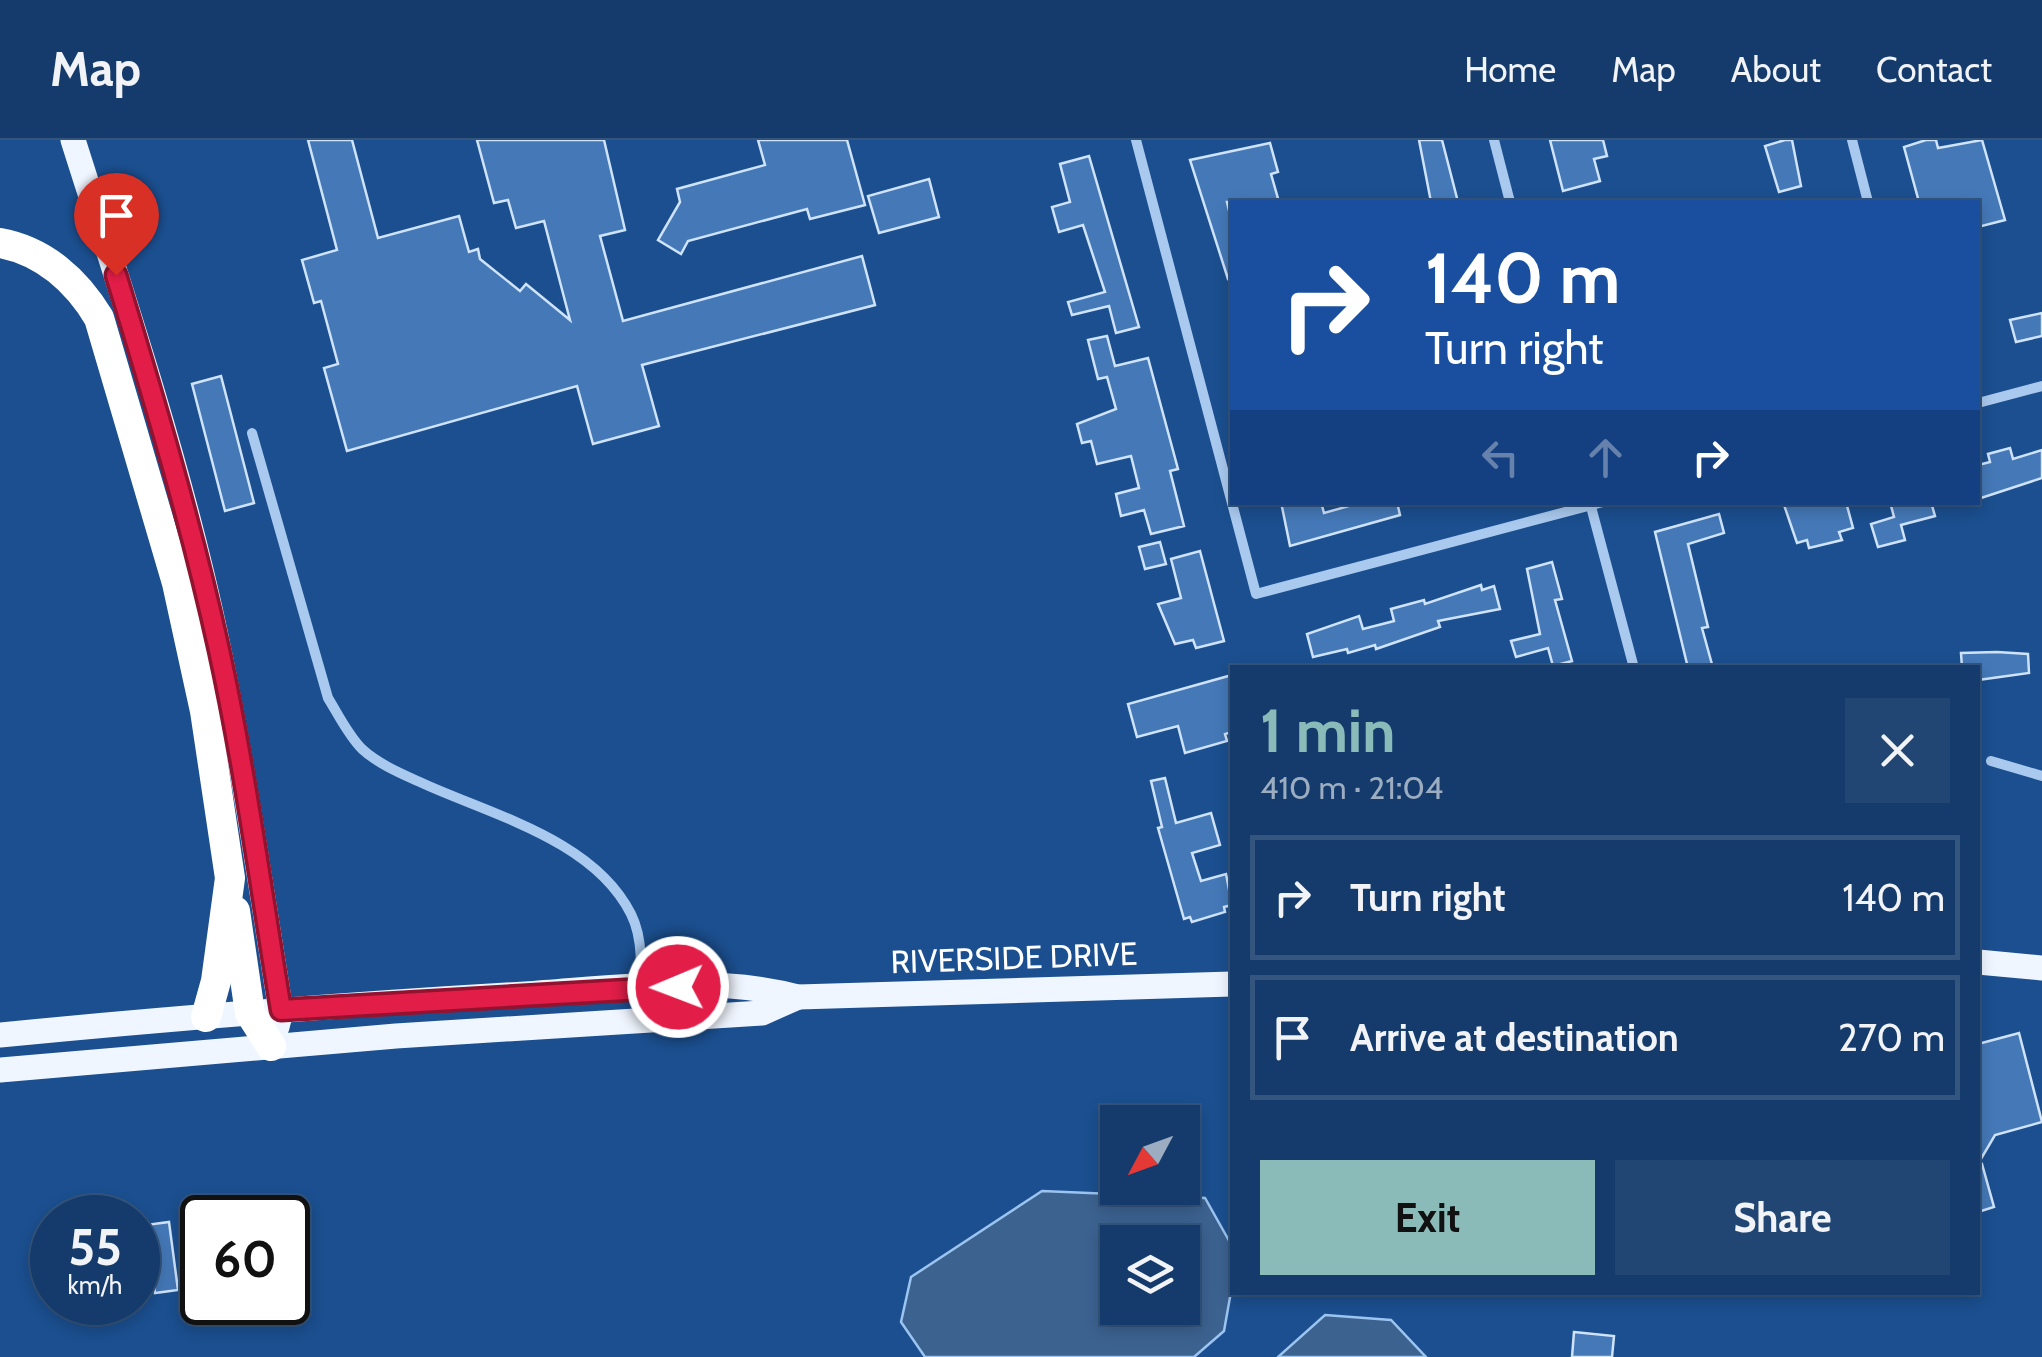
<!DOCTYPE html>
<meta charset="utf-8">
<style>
body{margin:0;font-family:Cabin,sans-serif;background:#214673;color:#f1f3f6;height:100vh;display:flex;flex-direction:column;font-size:38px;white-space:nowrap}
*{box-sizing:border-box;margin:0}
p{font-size:32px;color:#9dadc1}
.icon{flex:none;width:55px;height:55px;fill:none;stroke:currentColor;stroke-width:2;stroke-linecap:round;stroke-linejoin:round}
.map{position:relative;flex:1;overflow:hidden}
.side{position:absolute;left:1230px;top:525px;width:750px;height:630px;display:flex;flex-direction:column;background:#143b6b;border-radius:0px;box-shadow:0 5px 15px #0003,0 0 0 2px #33557e}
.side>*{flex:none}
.guide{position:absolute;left:1230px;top:60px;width:750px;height:305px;border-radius:0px;box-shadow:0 5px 15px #0003,0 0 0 2px #33557e;background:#1a4fa0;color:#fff;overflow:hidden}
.needle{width:65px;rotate:229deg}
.tools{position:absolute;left:1100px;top:965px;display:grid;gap:20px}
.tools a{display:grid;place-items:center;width:100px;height:100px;border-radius:0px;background:#143b6b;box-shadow:0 5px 15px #0003,0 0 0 2px #33557e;font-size:50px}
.speed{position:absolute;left:30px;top:1055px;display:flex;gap:20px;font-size:50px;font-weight:700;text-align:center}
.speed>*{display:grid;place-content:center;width:130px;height:130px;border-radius:50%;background:#143b6b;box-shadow:0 5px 15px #0003,0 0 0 2px #33557e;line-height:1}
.speed small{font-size:25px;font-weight:400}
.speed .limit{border:5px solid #111;border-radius:15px;background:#fff;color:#111}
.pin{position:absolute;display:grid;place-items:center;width:85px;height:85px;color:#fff;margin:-102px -42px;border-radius:50% 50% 50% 0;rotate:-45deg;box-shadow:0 0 10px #0007}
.pin .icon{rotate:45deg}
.me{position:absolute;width:110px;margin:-55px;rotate:269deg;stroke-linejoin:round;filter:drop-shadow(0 0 8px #0008)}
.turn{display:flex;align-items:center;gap:35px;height:210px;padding:0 30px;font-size:45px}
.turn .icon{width:130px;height:130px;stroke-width:2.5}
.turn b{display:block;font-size:70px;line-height:85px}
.lanes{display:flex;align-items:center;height:95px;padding:0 30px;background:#0003;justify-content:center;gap:50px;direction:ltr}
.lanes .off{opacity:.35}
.round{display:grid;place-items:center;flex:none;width:105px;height:105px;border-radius:0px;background:#214673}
.head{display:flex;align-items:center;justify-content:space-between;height:170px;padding:0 30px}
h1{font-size:60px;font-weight:700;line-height:75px;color:#8bbbb9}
.button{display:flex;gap:20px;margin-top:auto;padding:20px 30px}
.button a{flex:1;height:115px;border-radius:0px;background:#8bbbb9;color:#111;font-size:40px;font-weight:700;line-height:115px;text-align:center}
.button a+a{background:#214673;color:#f1f3f6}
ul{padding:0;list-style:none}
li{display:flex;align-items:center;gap:30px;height:125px;margin:0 20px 15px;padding:0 10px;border:5px solid #33557e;border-radius:0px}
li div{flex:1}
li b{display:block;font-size:38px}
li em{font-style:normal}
header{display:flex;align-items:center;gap:60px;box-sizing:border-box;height:140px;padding:0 50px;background:#143b6b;border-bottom:2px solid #33557e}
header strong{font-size:48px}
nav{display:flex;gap:55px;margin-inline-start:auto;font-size:35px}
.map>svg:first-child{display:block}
.water{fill:#3c6290;stroke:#9cc4f0;stroke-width:2.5;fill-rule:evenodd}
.building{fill:#4478b7;stroke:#cfe3fa;stroke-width:2.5}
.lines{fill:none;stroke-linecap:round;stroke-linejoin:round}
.minor{stroke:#a9c9ee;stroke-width:10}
.primary{stroke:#f0f6ff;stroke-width:25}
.motorway{stroke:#fff;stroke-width:30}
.route-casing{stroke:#92132f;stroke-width:25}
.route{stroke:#e11d48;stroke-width:18}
.labels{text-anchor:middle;stroke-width:8;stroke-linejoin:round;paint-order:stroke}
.street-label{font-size:32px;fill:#fff;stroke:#1b4f8f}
</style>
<header>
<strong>Map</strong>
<nav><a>Home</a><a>Map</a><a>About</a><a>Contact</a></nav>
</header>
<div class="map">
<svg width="2042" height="1217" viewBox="0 0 2042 1217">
<rect width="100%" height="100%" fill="#1b4f8f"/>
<g class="water">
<path d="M1042 1051 1205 1058 1232 1106V1146L1224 1191 1194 1217H925L901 1182 911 1137ZM1118 1102H1182V1168H1118Z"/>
<path d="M1325 1175 1391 1180 1426 1217H1278Z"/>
</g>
<g class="building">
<path d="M308 0H352L378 98 459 76 469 112 478 109 480 119 520 151 526 144 570 180 544 81 516 88 508 60 494 63 477 0H604L625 90 600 96 623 181 862 116 875 165 642 225 659 286 593 304 577 246 347 311 324 228 338 224 321 161 314 163 302 120 337 110Z"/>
<path d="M758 0H847L865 65 810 79 807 69 688 101 681 114 658 100 680 62 677 49 765 25Z"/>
<path d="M1419 0H1442L1458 62H1431Z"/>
<path d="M1550 0H1603L1607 16 1594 19 1600 41 1563 51Z"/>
<path d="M1785 0H1792L1801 46 1779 52 1765 6Z"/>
<path d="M1926 0H1936L1938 8 1982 0 2005 80 1978 87V62H1919L1904 7Z"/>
<path d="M1270 3 1278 32 1271 34 1279 62H1227L1232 83V138L1228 139 1190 20Z"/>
<path d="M1089 16 1139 187 1116 193 1109 166 1072 175 1068 162 1105 152 1083 85 1059 92 1052 67 1070 62 1060 24Z"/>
<path d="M929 39 939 77 879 93 868 56Z"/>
<path d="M2042 173V196L2016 202 2010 180Z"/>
<path d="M1107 196 1115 226 1148 218 1178 329 1170 331 1184 386 1151 394 1144 370 1121 376 1116 354 1139 348 1131 316 1097 324 1091 301 1082 303 1077 284 1116 269 1107 237 1098 239 1088 200Z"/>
<path d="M221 236 254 363 225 371 192 244Z"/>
<path d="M2010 308 2013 319 2042 310V338L1978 359V325L1990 322 1988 314Z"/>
<path d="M1281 362H1321L1324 373 1363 362H1397L1400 375 1290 406Z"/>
<path d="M1783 362H1846L1853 388 1839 392 1842 400 1809 408 1807 400 1797 403Z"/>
<path d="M1890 362H1931L1935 376 1901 385 1905 400 1878 407 1871 384 1894 377Z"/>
<path d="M1719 374 1724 393 1688 404 1708 487 1702 488 1713 528H1688L1655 392Z"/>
<path d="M1160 402 1166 424 1145 429 1139 407Z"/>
<path d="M1200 411 1224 501 1196 508 1193 500 1175 504 1158 464 1181 458 1171 419Z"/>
<path d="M1552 422 1562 459 1555 460 1572 521 1553 526 1548 508 1516 517 1511 501 1540 494 1527 429Z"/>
<path d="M1481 445 1482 450 1494 446 1500 469 1438 481 1440 487 1376 509 1375 505 1348 513 1347 509 1313 517 1307 494 1359 476 1363 489 1394 481 1391 469 1424 460 1425 464Z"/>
<path d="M1997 512 2028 514 2029 533 1978 540V528H1962L1961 513Z"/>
<path d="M1232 535V592L1225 594 1227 601 1185 613 1178 586 1137 597 1128 564Z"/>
<path d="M1165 638 1176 683 1211 673 1220 705 1192 713 1201 741 1226 734 1232 765 1224 767 1225 772 1192 782 1190 777 1184 779 1158 688 1162 687 1151 641Z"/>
<path d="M2019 893 2042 982 1995 995 1978 1024V904Z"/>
<path d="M1982 1024 1994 1067 1978 1072V1025Z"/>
<path d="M169 1082 178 1150 155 1153 146 1085Z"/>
<path d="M1574 1192 1614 1196 1612 1217H1572Z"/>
</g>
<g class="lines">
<g class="minor">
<path d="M1136 0 1256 454 1603 362"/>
<path d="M1494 0 1510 62"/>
<path d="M1852 0 1868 62"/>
<path d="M1978 263 2042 246"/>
<path d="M252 293 328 558C338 574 348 595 362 609 378 624 402 634 422 643 492 675 594 700 631 774 647 806 639 846 637 880"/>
<path d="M1590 363 1634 528"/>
<path d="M1991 621 2042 636"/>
</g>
<g class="primary">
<path d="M73 0C118 142 166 284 201 430 236 575 257 723 281 871L277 887"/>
<path d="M1978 822 2042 828"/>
<path d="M0 895C175 878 350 864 525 854 614 848 711 834 798 857L1232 844"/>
<path d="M0 930 396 896 762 873 798 857"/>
</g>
<g class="motorway">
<path d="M0 103C44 111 77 141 99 178L177 443 205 571 230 738 216 841 206 877"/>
<path d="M235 771 250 873 271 906"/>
</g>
</g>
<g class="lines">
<g class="route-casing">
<path id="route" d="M116 135C154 259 191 383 219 510 245 629 261 750 281 870L678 847"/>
</g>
<use href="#route" class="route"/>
</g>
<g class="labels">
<g class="street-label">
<text transform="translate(1014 818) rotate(-2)" y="11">RIVERSIDE DRIVE</text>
</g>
</g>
</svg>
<div class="tools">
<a><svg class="needle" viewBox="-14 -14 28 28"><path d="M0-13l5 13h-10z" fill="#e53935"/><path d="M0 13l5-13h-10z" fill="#9dadc1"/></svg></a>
<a><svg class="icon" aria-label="layers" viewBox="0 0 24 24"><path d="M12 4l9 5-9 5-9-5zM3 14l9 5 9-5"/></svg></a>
</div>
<div class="speed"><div>55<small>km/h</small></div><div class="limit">60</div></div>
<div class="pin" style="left:116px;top:135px;background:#d93025"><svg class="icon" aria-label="arrive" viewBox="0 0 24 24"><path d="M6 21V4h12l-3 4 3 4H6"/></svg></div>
<svg class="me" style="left:678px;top:847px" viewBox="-20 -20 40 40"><circle r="17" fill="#e11d48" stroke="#fff" stroke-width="3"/><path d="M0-11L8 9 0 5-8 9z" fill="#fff"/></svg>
<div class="guide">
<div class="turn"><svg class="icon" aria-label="right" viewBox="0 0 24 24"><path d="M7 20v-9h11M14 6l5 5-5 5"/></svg><div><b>140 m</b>Turn right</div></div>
<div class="lanes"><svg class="icon off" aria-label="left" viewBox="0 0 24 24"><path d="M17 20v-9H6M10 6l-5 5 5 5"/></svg><svg class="icon off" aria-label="ahead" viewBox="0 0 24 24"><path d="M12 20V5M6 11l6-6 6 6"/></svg><svg class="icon" aria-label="right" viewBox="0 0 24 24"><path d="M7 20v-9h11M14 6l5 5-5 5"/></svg></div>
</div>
<section class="side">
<div class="head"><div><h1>1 min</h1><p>410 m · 21:04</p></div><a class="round"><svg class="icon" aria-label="close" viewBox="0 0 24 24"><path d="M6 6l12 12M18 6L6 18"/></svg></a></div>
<ul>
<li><svg class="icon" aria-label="right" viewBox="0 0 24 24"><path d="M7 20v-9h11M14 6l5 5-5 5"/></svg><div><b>Turn right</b></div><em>140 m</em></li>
<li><svg class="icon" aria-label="arrive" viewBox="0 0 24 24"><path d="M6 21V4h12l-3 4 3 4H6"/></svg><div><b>Arrive at destination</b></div><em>270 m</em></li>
</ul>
<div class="button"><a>Exit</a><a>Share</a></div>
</section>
</div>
